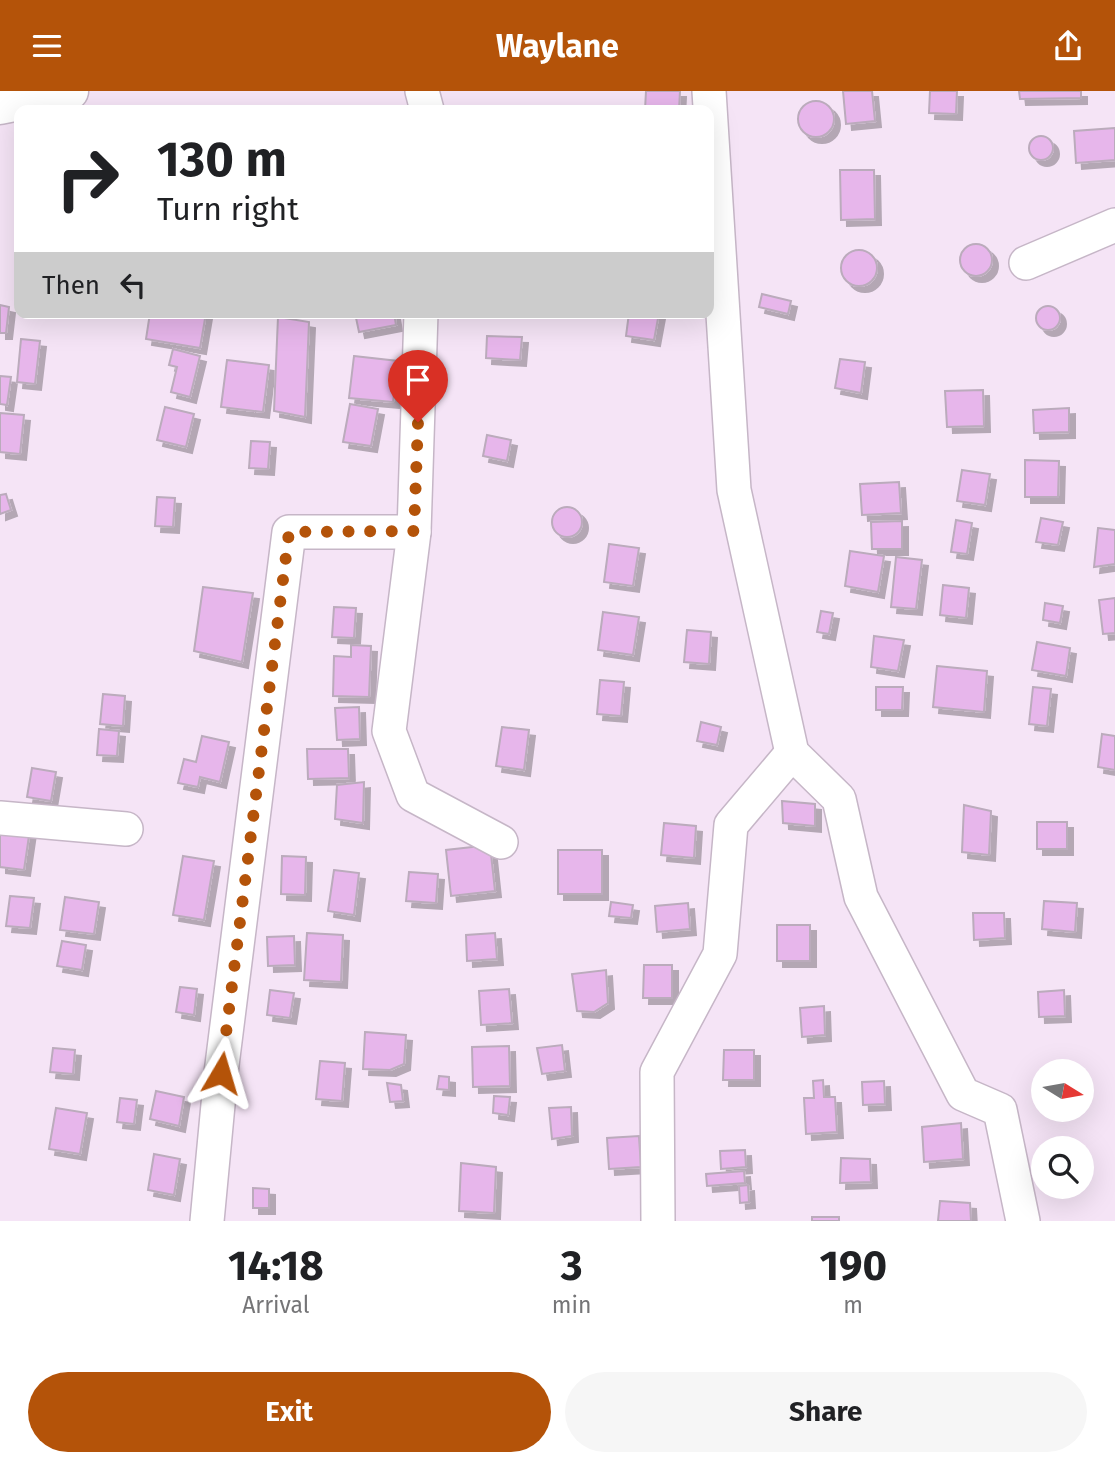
<!DOCTYPE html>
<style>
body{margin:0;font-family:"Fira Sans",sans-serif;background:#f6f6f6;color:#202124;height:100vh;display:flex;flex-direction:column;font-size:26px;white-space:nowrap}
*{box-sizing:border-box;margin:0}
p{font-size:23px;color:#757577}
.icon{flex:none;width:38px;height:38px;fill:none;stroke:currentColor;stroke-width:2;stroke-linecap:round;stroke-linejoin:round}
.map{position:relative;height:1130px;overflow:hidden}
.drawer{display:flex;flex-direction:column;background:#fff;flex:1}
.drawer>*{flex:none}
.banner{position:absolute;left:14px;top:14px;width:700px;height:214px;border-radius:14px;box-shadow:0 7px 28px #0002;background:#fff;color:#202124;overflow:hidden}
.needle{width:46px;rotate:101deg}
.fabs{position:absolute;left:1031px;top:968px;display:grid;gap:14px}
.fabs a{display:grid;place-items:center;width:63px;height:63px;border-radius:50%;background:#fff;box-shadow:0 7px 28px #0002;font-size:35px}
.pin{position:absolute;display:grid;place-items:center;width:60px;height:60px;color:#fff;margin:-72px -30px;border-radius:50% 50% 50% 0;rotate:-45deg;box-shadow:0 0 7px #0007}
.pin .icon{rotate:45deg}
.me{position:absolute;width:77px;margin:-38px;rotate:7deg;stroke-linejoin:round;filter:drop-shadow(0 0 5px #0008)}
.turn{display:flex;align-items:center;gap:24px;height:147px;padding:0 28px;font-size:32px}
.turn .icon{width:91px;height:91px;stroke-width:2.5}
.turn b{display:block;font-size:49px;line-height:60px}
.then{display:flex;align-items:center;height:66px;padding:0 28px;background:#0003;gap:14px;font-size:26px}
.eta{display:flex;justify-content:space-evenly;align-items:center;height:119px;text-align:center}
.eta b{font-size:42px;font-weight:700;line-height:49px}
.primary-button{display:flex;gap:14px;margin-top:auto;padding:14px 28px}
.primary-button a{flex:1;height:80px;border-radius:42px;background:#b45309;color:#fff;font-size:28px;font-weight:700;line-height:80px;text-align:center}
.primary-button a+a{background:#f6f6f6;color:#202124}
header{display:flex;justify-content:space-between;align-items:center;height:91px;padding:0 28px;background:#b45309;color:#fff;font-size:32px;font-weight:700}
.map>svg:first-child{display:block}
.building{fill:#e7b6eb;stroke:#bbabbc;stroke-width:2;filter:url(#shadow)}
.lines{fill:none;stroke-linecap:round;stroke-linejoin:round}
.street-casing{stroke:#c6b6c7;stroke-width:36}
.secondary-casing{stroke:#c6b6c7;stroke-width:41}
.street{stroke:#fff;stroke-width:33}
.secondary{stroke:#fff;stroke-width:38}
.route{stroke:#b45309;stroke-width:12;stroke-dasharray:0 21.6}
</style>
<header><svg class="icon" aria-label="menu" viewBox="0 0 24 24"><path d="M4 6h16M4 12h16M4 18h16"/></svg>Waylane<svg class="icon" aria-label="share" viewBox="0 0 24 24"><path d="M12 15V3M7 8l5-5 5 5M5 13v7h14v-7"/></svg></header>
<div class="map">
<svg width="1115" height="1130" viewBox="0 0 1115 1130">
<defs>
<filter id="shadow"><feDropShadow dx="6" dy="6" stdDeviation="0" flood-color="#0004"/></filter>
</defs>
<rect width="100%" height="100%" fill="#f5e4f6"/>
<g class="building">
<path d="M646 0H680L679 19H645Z"/>
<path d="M843 0H872L875 30 846 33Z"/>
<path d="M930 0H957L956 23 929 22Z"/>
<path d="M1019 0H1081V7L1020 8Z"/>
<circle cx="816" cy="28" r="18"/>
<path d="M1115 37V69L1076 72 1074 40Z"/>
<circle cx="1041" cy="57" r="12"/>
<path d="M840 79H874L875 128 841 129Z"/>
<circle cx="976" cy="169" r="16"/>
<circle cx="859" cy="177" r="18"/>
<path d="M762 203 791 210 788 223 759 216Z"/>
<path d="M0 214 9 216 6 242H0Z"/>
<circle cx="1048" cy="227" r="12"/>
<path d="M150 222H206L200 257 146 248Z"/>
<path d="M355 222H394L396 234 359 241Z"/>
<path d="M629 222H659L654 249 626 245Z"/>
<path d="M278 226 309 231 305 326 274 320Z"/>
<path d="M487 245 522 246 520 269 486 267Z"/>
<path d="M21 248 40 250 35 293 17 291Z"/>
<path d="M173 258 200 265 190 306 171 301 177 276 169 274Z"/>
<path d="M354 265 398 270 393 311 349 307Z"/>
<path d="M840 268 865 271 861 302 835 297Z"/>
<path d="M227 269 269 274 263 321 221 316Z"/>
<path d="M0 285 11 286 7 314 0 313Z"/>
<path d="M983 299 984 335 947 336 945 300Z"/>
<path d="M350 313 378 318 371 355 343 351Z"/>
<path d="M165 316 194 323 186 356 157 349Z"/>
<path d="M1069 317V341L1034 342 1033 319Z"/>
<path d="M0 322 24 324 20 363 0 361Z"/>
<path d="M487 344 511 349 507 370 483 365Z"/>
<path d="M251 350 270 351 268 378 249 377Z"/>
<path d="M1025 369 1059 370 1058 406H1025Z"/>
<path d="M962 379 990 383 985 414 957 410Z"/>
<path d="M899 391 901 422 862 424 860 393Z"/>
<path d="M6 403 11 419 0 423V404Z"/>
<path d="M157 406 175 407 173 436 155 435Z"/>
<circle cx="567" cy="431" r="15"/>
<path d="M1041 427 1063 431 1058 454 1036 451Z"/>
<path d="M956 429 972 432 967 463 951 461Z"/>
<path d="M902 430V458H872L871 431Z"/>
<path d="M1098 437 1115 439V473L1094 476Z"/>
<path d="M609 453 639 457 633 495 604 491Z"/>
<path d="M850 460 884 465 878 501 845 495Z"/>
<path d="M896 466 922 469 916 518 891 516Z"/>
<path d="M943 494 969 497 966 527 940 524Z"/>
<path d="M203 496 253 502 242 571 194 560Z"/>
<path d="M1115 507V542L1103 543 1099 509Z"/>
<path d="M1045 512 1063 515 1060 532 1043 529Z"/>
<path d="M334 516 356 517 354 547 332 546Z"/>
<path d="M821 520 833 522 829 543 817 541Z"/>
<path d="M603 521 639 526 633 564 598 559Z"/>
<path d="M687 539 711 541 709 573 684 571Z"/>
<path d="M874 545 904 549 898 580 871 576Z"/>
<path d="M1037 551 1070 557 1066 585 1032 579Z"/>
<path d="M351 554 371 555 369 606 333 605 334 565 351 566Z"/>
<path d="M937 575 987 580 984 621 933 616Z"/>
<path d="M600 589 624 591 621 625 597 623Z"/>
<path d="M876 596H903L902 619H876Z"/>
<path d="M1033 596 1051 598 1047 635 1029 633Z"/>
<path d="M103 603 125 605 123 635 100 633Z"/>
<path d="M359 616 360 648 337 649 335 617Z"/>
<path d="M701 631 721 636 717 654 697 650Z"/>
<path d="M502 636 529 639 524 679 496 675Z"/>
<path d="M99 638 119 640 117 665 97 664Z"/>
<path d="M1102 643 1115 645V679L1098 676Z"/>
<path d="M202 645 229 651 220 691 200 686 198 696 178 692 184 668 196 671Z"/>
<path d="M307 658H348L349 687 308 688Z"/>
<path d="M32 677 56 681 51 710 27 706Z"/>
<path d="M364 691 363 732 335 728 337 694Z"/>
<path d="M782 710 815 713V735L783 732Z"/>
<path d="M964 714 991 720 989 764 962 761Z"/>
<rect x="1037" y="731" width="30" height="27"/>
<path d="M664 732 696 735 694 767 661 764Z"/>
<path d="M0 734 30 738 24 779 0 776Z"/>
<path d="M490 754 495 800 451 805 446 759Z"/>
<rect x="558" y="759" width="44" height="44"/>
<path d="M183 765 214 770 204 829 173 824Z"/>
<path d="M282 765 306 766 305 804 281 803Z"/>
<path d="M334 779 359 782 354 824 328 820Z"/>
<path d="M409 781 438 783 436 812 406 810Z"/>
<path d="M10 805 34 807 30 837 6 835Z"/>
<path d="M65 806 99 811 94 843 60 839Z"/>
<path d="M1044 810 1077 812 1075 841 1042 838Z"/>
<path d="M611 811 633 814 631 827 609 825Z"/>
<path d="M688 812 690 838 657 841 655 815Z"/>
<path d="M973 822H1004L1005 847 974 849Z"/>
<rect x="777" y="834" width="33" height="36"/>
<path d="M307 842 343 844 341 891 304 889Z"/>
<path d="M495 842 497 868 467 870 466 844Z"/>
<path d="M294 845 295 874 268 875 267 846Z"/>
<path d="M62 850 86 854 82 879 57 875Z"/>
<path d="M644 874H672V907H643Z"/>
<path d="M606 879 608 912 594 921 577 920 572 883Z"/>
<path d="M180 896 197 898 194 924 176 921Z"/>
<path d="M509 898 512 932 481 934 479 900Z"/>
<path d="M270 899 294 902 290 927 267 924Z"/>
<path d="M1064 899 1065 925 1039 926 1038 901Z"/>
<path d="M824 915 825 944 802 946 800 917Z"/>
<path d="M365 941 406 944 404 973 390 979 363 978Z"/>
<path d="M562 954 565 980 542 983 537 957Z"/>
<path d="M509 955 510 995 473 996 472 956Z"/>
<path d="M53 957 75 959 73 983 50 981Z"/>
<path d="M724 959H754V989H723Z"/>
<path d="M320 970 345 972 342 1010 316 1008Z"/>
<path d="M439 985 449 986V999L437 998Z"/>
<path d="M823 989 824 1006H835L837 1041 806 1043 804 1007H814L813 990Z"/>
<path d="M884 990 885 1013 863 1014 862 991Z"/>
<path d="M387 992 401 994 403 1010 390 1011Z"/>
<path d="M156 1000 184 1006 179 1035 150 1028Z"/>
<path d="M494 1005 510 1006 508 1024 493 1022Z"/>
<path d="M120 1007 137 1009 134 1033 117 1031Z"/>
<path d="M571 1016 572 1045 552 1048 549 1017Z"/>
<path d="M56 1017 87 1022 80 1063 49 1058Z"/>
<path d="M961 1032 963 1068 924 1071 922 1036Z"/>
<path d="M639 1045 641 1076 609 1078 607 1047Z"/>
<path d="M745 1059 746 1076 721 1078 720 1060Z"/>
<path d="M154 1063 180 1068 174 1104 148 1099Z"/>
<path d="M841 1067 870 1068 871 1091 840 1092Z"/>
<path d="M461 1072 496 1076 494 1122 459 1120Z"/>
<path d="M744 1080 745 1092 707 1095 706 1083Z"/>
<path d="M748 1094 749 1111 740 1112 739 1095Z"/>
<path d="M253 1097 269 1098V1117H253Z"/>
<path d="M940 1110 970 1112 971 1130H938Z"/>
<rect x="812" y="1126" width="27" height="4"/>
</g>
<g class="lines">
<g class="street-casing">
<g id="street">
<path d="M422 0 427 19"/>
<path d="M709 0 734 399 792 662 839 708 861 806 963 1003 1000 1019 1023 1130"/>
<path d="M1026 172 1115 134"/>
<path d="M421 222 414 441 389 640 413 704 501 751"/>
<path d="M0 727 126 738"/>
<path d="M207 1130 221 982 289 441H414"/>
<path d="M658 1130 657 981 720 863 731 734 792 662"/>
</g>
</g>
<g class="secondary-casing">
<path id="secondary" d="M0 14 69 0"/>
</g>
<use href="#street" class="street"/>
<use href="#secondary" class="secondary"/>
</g>
<g class="lines">
<path class="route" d="M221 982 289 441 414 440 418 331"/>
</g>
</svg>
<div class="fabs">
<a><svg class="needle" viewBox="-14 -14 28 28"><path d="M0-13l5 13h-10z" fill="#e53935"/><path d="M0 13l5-13h-10z" fill="#757577"/></svg></a>
<a><svg class="icon" aria-label="search" viewBox="0 0 24 24"><circle cx="10" cy="10" r="6"/><path d="M15 15l6 6"/></svg></a>
</div>
<div class="pin" style="left:418px;top:331px;background:#d93025"><svg class="icon" aria-label="arrive" viewBox="0 0 24 24"><path d="M6 21V4h12l-3 4 3 4H6"/></svg></div>
<svg class="me" style="left:221px;top:982px" viewBox="-20 -20 40 40"><path d="M0-17L14 15 0 8-14 15z" fill="#b45309" stroke="#fff" stroke-width="4"/></svg>
<div class="banner">
<div class="turn"><svg class="icon" aria-label="right" viewBox="0 0 24 24"><path d="M7 20v-9h11M14 6l5 5-5 5"/></svg><div><b>130 m</b>Turn right</div></div>
<div class="then">Then<svg class="icon" aria-label="left" viewBox="0 0 24 24"><path d="M17 20v-9H6M10 6l-5 5 5 5"/></svg></div>
</div>
</div>
<section class="drawer">
<div class="eta">
<div><b>14:18</b><p>Arrival</p></div>
<div><b>3</b><p>min</p></div>
<div><b>190</b><p>m</p></div>
</div>
<div class="primary-button"><a>Exit</a><a>Share</a></div>
</section>
